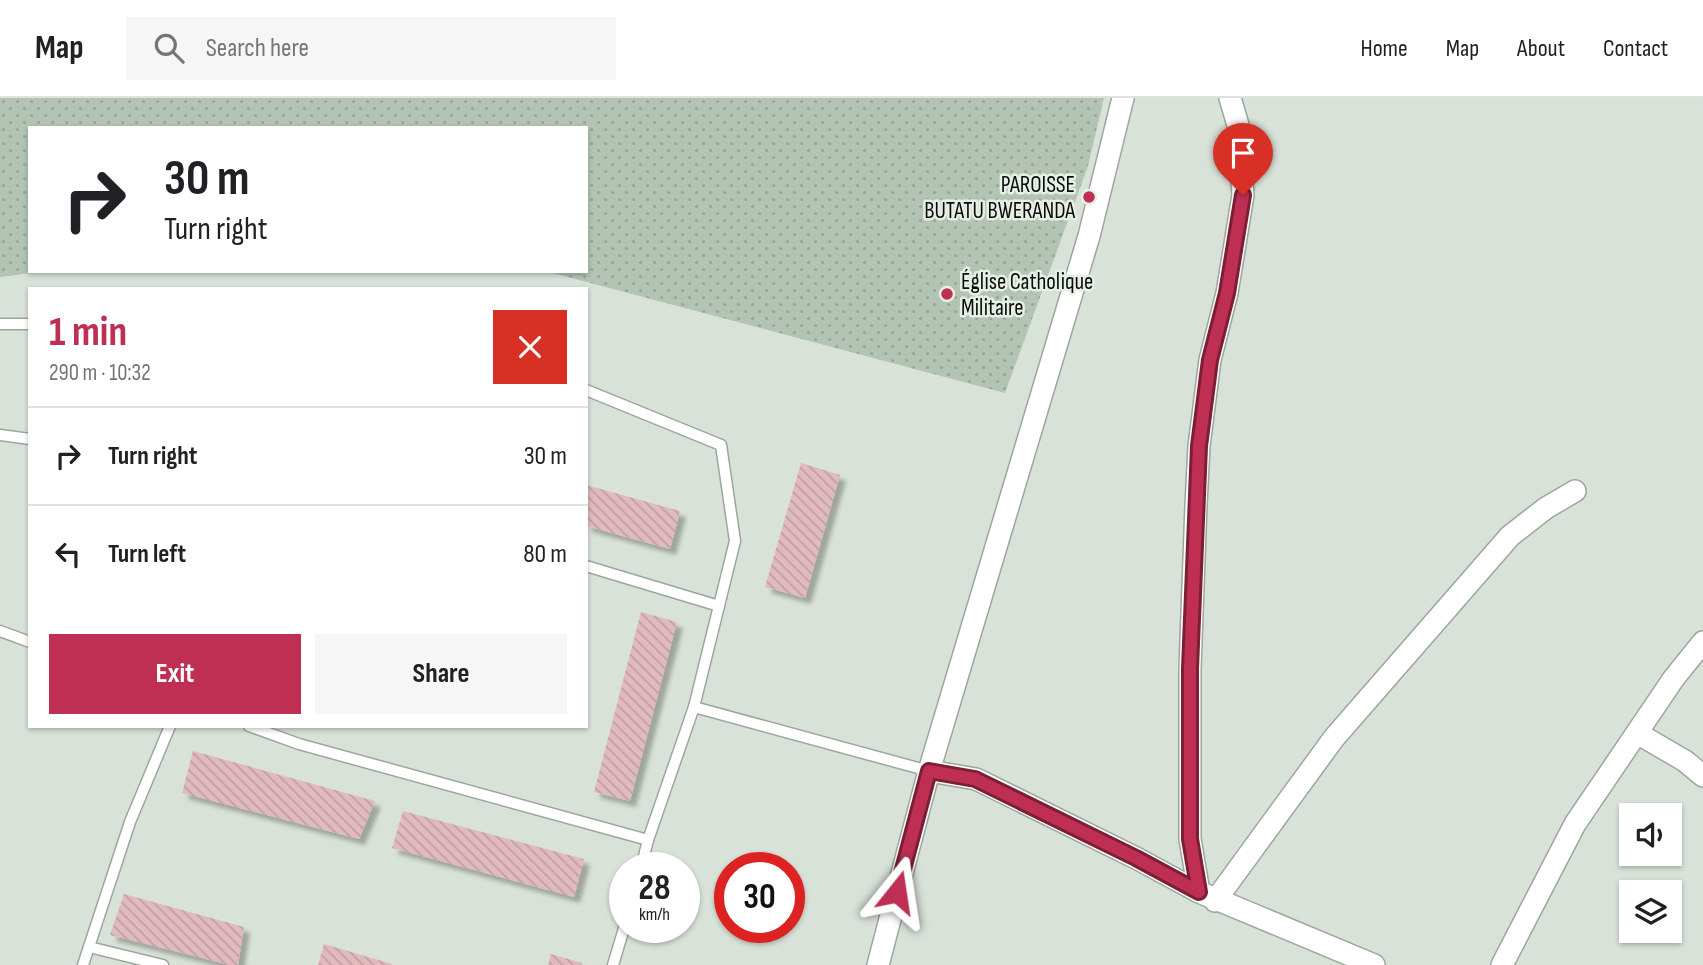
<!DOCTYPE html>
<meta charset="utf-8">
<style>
body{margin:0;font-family:"Sofia Sans Condensed",sans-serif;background:#f6f6f6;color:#202124;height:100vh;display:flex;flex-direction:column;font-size:26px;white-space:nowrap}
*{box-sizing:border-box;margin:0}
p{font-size:23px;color:#757577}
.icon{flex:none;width:38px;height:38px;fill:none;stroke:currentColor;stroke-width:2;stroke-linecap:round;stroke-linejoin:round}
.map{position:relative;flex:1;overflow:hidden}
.side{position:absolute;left:28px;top:189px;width:560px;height:441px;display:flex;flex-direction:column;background:#fff;border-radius:0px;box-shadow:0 2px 5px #0004}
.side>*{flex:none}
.guide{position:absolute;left:28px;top:28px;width:560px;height:147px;border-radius:0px;box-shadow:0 2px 5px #0004;background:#fff;color:#202124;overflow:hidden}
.tools{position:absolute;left:1619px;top:705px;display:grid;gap:14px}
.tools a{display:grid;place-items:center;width:63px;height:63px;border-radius:0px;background:#fff;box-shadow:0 2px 5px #0004;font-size:35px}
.speed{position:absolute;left:609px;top:754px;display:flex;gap:14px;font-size:35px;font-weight:700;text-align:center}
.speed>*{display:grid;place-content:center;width:91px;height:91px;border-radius:50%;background:#fff;box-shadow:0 2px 5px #0004;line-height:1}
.speed small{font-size:18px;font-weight:400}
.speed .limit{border:10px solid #d22;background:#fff;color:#111}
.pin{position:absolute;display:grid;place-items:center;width:60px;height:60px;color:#fff;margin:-72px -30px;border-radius:50% 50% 50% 0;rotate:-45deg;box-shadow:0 0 7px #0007}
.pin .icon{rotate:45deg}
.me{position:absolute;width:77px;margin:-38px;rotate:15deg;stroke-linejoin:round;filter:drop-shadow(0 0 5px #0008)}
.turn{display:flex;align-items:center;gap:24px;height:147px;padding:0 21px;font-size:32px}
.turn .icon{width:91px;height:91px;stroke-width:2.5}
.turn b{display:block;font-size:49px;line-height:60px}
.round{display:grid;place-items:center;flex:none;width:74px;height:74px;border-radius:0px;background:#f6f6f6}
.head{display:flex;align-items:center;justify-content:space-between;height:119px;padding:0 21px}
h1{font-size:42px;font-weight:700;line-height:52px;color:#bf2f53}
.action{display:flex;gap:14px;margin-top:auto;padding:14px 21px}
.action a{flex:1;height:80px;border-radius:0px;background:#bf2f53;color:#fff;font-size:28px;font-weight:700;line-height:80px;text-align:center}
.action a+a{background:#f6f6f6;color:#202124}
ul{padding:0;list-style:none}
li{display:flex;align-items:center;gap:21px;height:98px;padding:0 21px;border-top:2px solid #e0e0e0}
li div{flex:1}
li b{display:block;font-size:26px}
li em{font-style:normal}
header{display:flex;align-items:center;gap:42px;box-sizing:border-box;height:98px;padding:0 35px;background:#fff;border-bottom:2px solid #e0e0e0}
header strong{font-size:33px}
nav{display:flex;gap:38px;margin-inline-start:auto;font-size:24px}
.search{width:490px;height:63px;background:#f6f6f6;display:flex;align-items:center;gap:18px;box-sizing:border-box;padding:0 24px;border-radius:0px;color:#757577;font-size:26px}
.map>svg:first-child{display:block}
.grass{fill:url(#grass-dots)}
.building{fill:url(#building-back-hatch);filter:url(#shadow)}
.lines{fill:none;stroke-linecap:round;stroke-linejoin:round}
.service-casing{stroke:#9da69d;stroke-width:13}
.minor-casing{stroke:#9da69d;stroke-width:24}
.service{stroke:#fff;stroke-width:10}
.minor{stroke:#fff;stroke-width:21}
.route-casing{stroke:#7c1f36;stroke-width:18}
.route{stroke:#bf2f53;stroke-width:12}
.poi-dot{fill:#bf2f53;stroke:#e6efe5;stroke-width:2.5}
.labels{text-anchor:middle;stroke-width:5;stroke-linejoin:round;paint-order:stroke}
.poi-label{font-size:23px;fill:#090c09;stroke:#e6efe5;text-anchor:end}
</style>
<header>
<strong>Map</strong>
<div class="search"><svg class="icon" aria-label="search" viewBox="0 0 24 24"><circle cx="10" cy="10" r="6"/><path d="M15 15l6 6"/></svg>Search here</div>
<nav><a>Home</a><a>Map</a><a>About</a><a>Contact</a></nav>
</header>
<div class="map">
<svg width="1703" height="867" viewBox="0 0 1703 867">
<defs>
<pattern id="grass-dots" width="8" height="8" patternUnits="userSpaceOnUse" patternTransform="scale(1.75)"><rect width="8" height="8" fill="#b4c4b4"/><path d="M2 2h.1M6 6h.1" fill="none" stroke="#99a799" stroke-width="1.8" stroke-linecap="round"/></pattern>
<pattern id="building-back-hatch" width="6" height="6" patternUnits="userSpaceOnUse" patternTransform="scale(1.75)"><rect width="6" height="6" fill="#e1babe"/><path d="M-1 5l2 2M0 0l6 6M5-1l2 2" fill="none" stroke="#c09fa2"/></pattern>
<filter id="shadow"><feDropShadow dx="6" dy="6" stdDeviation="2" flood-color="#0004"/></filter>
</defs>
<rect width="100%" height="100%" fill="#d9e2d8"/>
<path class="grass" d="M0 0H1104L1088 68 1005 295 545 173H586V30H30V173H48L0 179Z"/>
<g class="building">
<path d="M801 365 840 377 805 500 765 489Z"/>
<path d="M586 387 680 413 670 451 586 428Z"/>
<path d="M641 514 677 524 630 703 594 694Z"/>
<path d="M193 653 375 703 359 741 182 695Z"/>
<path d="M403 713 584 761 574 799 392 750Z"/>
<path d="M124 796 244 829 238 867H230L110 837Z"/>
<path d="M324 846 392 866V867H318Z"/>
<path d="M551 856 582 865V867H548Z"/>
</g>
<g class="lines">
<g class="service-casing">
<g id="service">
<path d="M0 226H30"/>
<path d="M586 292 721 347 735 443 694 609"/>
<path d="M0 337 30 341"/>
<path d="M586 468 719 508"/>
<path d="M0 533 30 544"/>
<path d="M249 628 299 646 648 742 641 770"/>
<path d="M648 742 694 609 929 673"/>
<path d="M89 849 163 867"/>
<path d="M83 867 130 724 170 628"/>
<path d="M613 867 625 827"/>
</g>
</g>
<g class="minor-casing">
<g id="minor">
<path d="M1230 0 1238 27 1243 97 1227 195 1210 262 1199 348 1196 407 1190 570V741L1199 794 1374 867"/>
<path d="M1637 635 1685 663 1703 678"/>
<path d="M929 673 976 681 1136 760 1199 794"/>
<path d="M1215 803 1334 640 1510 438 1546 410 1575 393"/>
<path d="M878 867 929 673 1089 138 1123 0"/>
<path d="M1502 867 1575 726 1674 580 1703 544"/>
</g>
</g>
<use href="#service" class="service"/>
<use href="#minor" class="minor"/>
</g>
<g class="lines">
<g class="route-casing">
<path id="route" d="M897 794 929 673 975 681 1136 760 1199 794 1190 741V570L1199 348 1210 262 1227 195 1243 97"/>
</g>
<use href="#route" class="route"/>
</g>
<g class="poi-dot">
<circle cx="1089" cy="99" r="7"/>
<circle cx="947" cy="196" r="7"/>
</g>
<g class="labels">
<g class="poi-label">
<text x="1075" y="94">PAROISSE<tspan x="1075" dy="26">BUTATU BWERANDA</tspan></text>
<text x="961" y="191" text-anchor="start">Église Catholique<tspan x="961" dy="26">Militaire</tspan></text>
</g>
</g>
</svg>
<div class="tools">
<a><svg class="icon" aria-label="sound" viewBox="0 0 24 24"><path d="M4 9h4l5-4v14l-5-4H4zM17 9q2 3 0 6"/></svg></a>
<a><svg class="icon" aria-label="layers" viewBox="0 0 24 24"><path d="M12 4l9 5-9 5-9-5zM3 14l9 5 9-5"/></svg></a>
</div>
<div class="speed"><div>28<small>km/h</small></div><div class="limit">30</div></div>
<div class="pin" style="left:1243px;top:97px;background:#d93025"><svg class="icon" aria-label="arrive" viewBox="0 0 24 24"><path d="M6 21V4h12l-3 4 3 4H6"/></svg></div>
<svg class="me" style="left:897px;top:794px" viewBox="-20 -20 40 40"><path d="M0-17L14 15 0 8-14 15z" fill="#bf2f53" stroke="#fff" stroke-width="4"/></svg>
<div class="guide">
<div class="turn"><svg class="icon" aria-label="right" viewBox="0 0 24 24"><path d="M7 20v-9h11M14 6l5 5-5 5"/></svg><div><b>30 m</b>Turn right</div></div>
</div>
<section class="side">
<div class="head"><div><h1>1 min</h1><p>290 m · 10:32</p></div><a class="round" style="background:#d93025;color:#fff"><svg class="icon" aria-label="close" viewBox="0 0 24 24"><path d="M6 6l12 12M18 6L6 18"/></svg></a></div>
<ul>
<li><svg class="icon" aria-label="right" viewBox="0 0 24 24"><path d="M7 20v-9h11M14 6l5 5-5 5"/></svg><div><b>Turn right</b></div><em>30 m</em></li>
<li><svg class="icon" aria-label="left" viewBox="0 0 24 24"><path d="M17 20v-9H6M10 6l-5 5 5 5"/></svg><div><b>Turn left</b></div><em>80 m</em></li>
</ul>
<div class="action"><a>Exit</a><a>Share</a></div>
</section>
</div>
